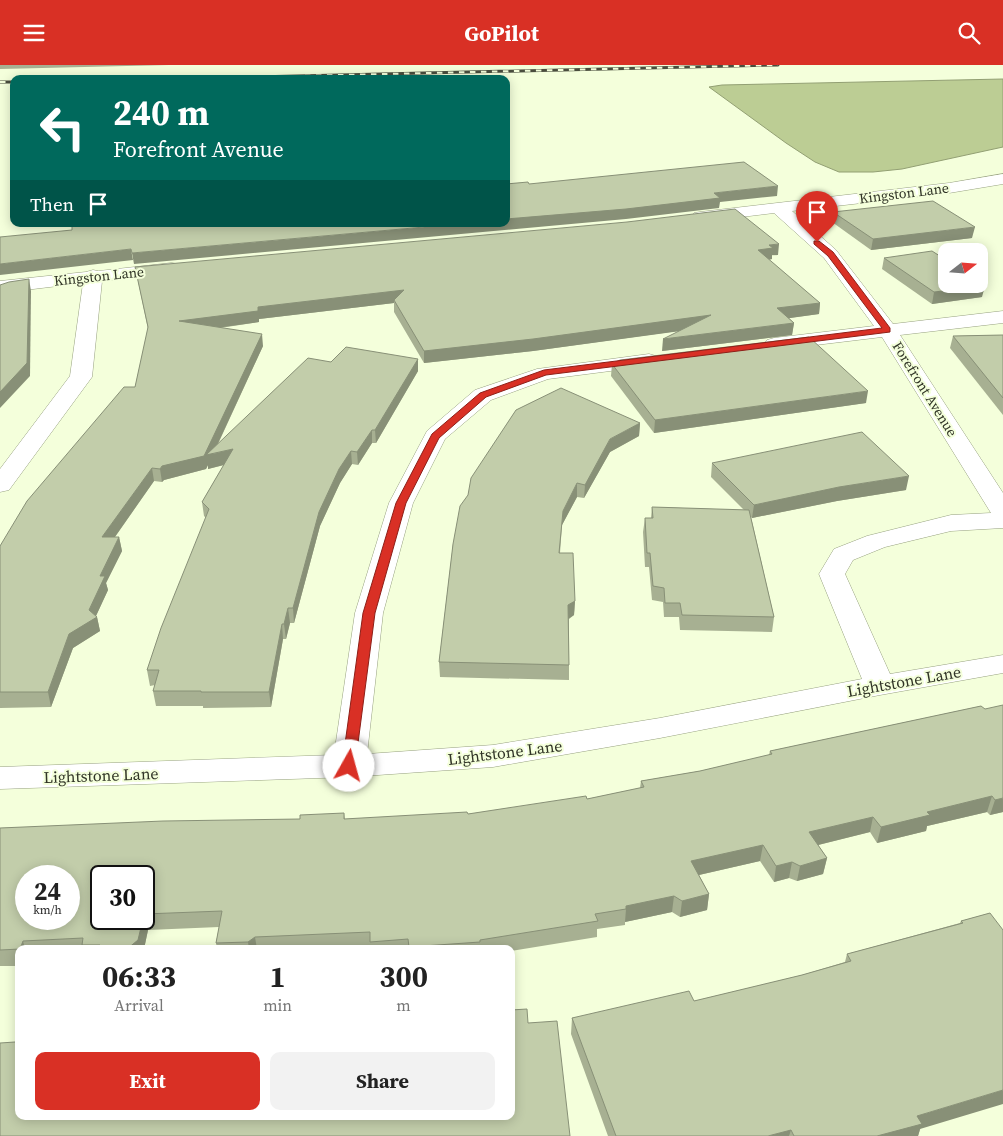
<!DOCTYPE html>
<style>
body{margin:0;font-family:"Source Serif 4",serif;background:#f2f2f2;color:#222;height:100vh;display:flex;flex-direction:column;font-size:19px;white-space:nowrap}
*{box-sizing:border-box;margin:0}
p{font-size:16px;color:#767676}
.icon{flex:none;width:28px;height:28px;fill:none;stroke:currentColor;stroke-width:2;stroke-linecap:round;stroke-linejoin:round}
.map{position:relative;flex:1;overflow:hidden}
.sheet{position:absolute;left:15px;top:880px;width:500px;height:175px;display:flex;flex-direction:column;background:#fff;border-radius:10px;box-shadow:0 2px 12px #0003}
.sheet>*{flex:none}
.top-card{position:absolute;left:10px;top:10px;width:500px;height:152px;border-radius:10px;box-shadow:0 2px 12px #0003;background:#00695c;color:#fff;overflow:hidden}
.needle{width:32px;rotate:73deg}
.tools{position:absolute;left:938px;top:178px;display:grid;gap:10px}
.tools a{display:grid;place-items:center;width:50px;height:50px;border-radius:10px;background:#fff;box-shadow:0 2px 12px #0003;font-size:25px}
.speed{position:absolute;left:15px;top:800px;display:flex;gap:10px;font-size:25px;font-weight:700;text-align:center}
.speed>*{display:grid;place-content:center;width:65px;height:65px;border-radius:50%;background:#fff;box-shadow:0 2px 12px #0003;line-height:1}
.speed small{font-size:12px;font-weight:400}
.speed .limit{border:2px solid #111;border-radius:8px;background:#fff;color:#111}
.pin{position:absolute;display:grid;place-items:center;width:42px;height:42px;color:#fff;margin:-51px -21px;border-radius:50% 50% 50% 0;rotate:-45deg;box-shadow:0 0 5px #0007}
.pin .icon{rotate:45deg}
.me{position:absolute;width:55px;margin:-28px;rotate:7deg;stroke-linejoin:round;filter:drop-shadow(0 0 4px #0008)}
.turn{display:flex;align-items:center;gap:18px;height:105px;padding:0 20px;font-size:22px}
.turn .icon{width:65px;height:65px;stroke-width:2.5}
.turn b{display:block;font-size:35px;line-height:42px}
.then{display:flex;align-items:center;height:48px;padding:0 20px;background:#0003;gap:10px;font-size:19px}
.eta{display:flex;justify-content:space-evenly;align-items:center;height:85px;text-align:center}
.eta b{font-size:30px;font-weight:700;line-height:35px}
.button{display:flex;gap:10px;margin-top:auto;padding:10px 20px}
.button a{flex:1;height:58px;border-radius:10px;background:#d93025;color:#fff;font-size:20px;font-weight:700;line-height:58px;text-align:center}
.button a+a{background:#f2f2f2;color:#222}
header{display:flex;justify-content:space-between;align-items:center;height:65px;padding:0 20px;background:#d93025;color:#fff;font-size:22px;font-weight:700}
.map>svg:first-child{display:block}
.water{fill:#bccd94;stroke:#929f73}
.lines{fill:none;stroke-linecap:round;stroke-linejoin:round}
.minor-casing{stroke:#97a180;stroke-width:1}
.minor{fill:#fff;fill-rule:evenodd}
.rail-casing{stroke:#494d3d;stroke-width:3}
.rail{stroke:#f4ffdb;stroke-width:2;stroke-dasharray:5.5;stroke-linecap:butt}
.wall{fill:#a7b092}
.shaded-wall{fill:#889077}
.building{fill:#c2cdaa;stroke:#889077;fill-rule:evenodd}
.route{fill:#d93025;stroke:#8d1f18}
.labels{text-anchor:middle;stroke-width:4;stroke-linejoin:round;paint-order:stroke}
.far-street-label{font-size:14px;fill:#303426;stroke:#f4ffdb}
.street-label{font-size:16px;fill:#303426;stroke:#f4ffdb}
</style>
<header><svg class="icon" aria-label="menu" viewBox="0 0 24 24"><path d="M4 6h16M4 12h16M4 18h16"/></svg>GoPilot<svg class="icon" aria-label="search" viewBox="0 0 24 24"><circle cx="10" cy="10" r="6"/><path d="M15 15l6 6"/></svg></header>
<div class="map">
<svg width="1003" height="1071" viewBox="0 0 1003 1071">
<rect width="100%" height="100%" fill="#f4ffdb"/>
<path class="water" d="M1003 14V82L902 104 873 107H839L815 97 786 78 709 22 722 20Z"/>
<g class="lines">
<g class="minor-casing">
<g id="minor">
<path d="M1003 109V119L949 128 792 146 836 185 893 259 1003 246V258L900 270 1003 428V463L951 466 885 482 853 495 845 509 890 609 1003 590V608L880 630 660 673 493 702 349 712 0 724V702L334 690 355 548 389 438 427 366 475 325 537 304 649 289 656 291 659 295 656 299 649 301 548 314 491 335 445 374 413 438 383 548 367 689 493 680 660 653 862 614 819 509 834 484 867 471 951 450 991 448 882 272 774 285 767 283 764 279 767 275 774 273 874 261 824 193 774 148 700 157 694 156 692 152 694 148 700 147 949 118Z"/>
<path d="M172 198 178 199 181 203 178 207 102 216 92 312 9 425 0 427V404L70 311 83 218 0 228V216L86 207 93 205 98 206Z"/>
</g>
</g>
<use href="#minor" class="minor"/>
<g class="rail-casing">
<g id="rail">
<path d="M162 14 778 0"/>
<path d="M0 17H14"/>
</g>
</g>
<use href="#rail" class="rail"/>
</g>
<g class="wall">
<path d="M0 0H169L0 4Z"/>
<path d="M833 147 972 173 871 185 832 157Z"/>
<path d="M772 190V194L769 195 820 238 819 249 789 253 794 258 792 270 662 286 678 266 533 286 424 298 394 247V238L259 254V257L220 263 263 281 218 379 331 297 418 294V306L376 378H372L358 400 352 399 340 418 320 461 294 558H290L286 574H283L271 642 203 643V641H156L153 626 155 620 150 621 147 605 206 453 204 451 202 437 224 400 208 404V400L206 404 164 415 162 417 154 416 115 472H119L122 486 106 518 108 525 96 551 97 552 100 566 73 583 51 642 0 643V481L135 322 148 264 135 202 778 190Z"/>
<path d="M884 193 982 232 932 239 882 204Z"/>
<path d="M1003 270V350L950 283 953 271Z"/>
<path d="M612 299 866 338 654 368 611 311Z"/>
<path d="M640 358 639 371 610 387 584 433 577 432 562 460 560 488 575 536 574 550 569 554V615L440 612 439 597 453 479Z"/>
<path d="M712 398 906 425 837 436 752 453 751 452 774 552 772 567 680 565 679 552H664L663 537 652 535 649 502H645L643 467 645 453H651L652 442 744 445 711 412Z"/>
<path d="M981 641 1003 747 990 750 987 747 927 761 926 766 877 778 870 767 818 780 827 793 823 809 797 816 789 813 774 817 760 796 699 810 709 829 707 845 680 852 672 847 625 857V860L597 864V872L511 886V884H371L370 883 345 884H217L216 878 219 862 148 865 144 884H19V901H0V763L300 754 344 748 345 754 468 749 587 734 640 723 641 716 700 706 769 690 770 686Z"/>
<path d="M990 848 918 1071H608L571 969 572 953 694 936 802 910 845 897 847 889 960 858 961 856Z"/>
</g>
<g class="shaded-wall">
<path d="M778 121 777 131 720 137 719 143 626 154 134 199 132 188 458 159H506V154L714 128Z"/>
<path d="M975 162 972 173 871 185 873 174Z"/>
<path d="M779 179 778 190H772V194L756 196 758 185 769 180Z"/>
<path d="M131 184 133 195 0 210V199Z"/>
<path d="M29 214 31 226 30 311 0 343V327Z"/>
<path d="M985 221 982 232 932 239 934 227Z"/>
<path d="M404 225 394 235V238L259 254V257L180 268 179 256 258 242Z"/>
<path d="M820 238 819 249 776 255 777 243Z"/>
<path d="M711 250 710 262 533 286 424 298V286Z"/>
<path d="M794 258 792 270 662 286 663 274Z"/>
<path d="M262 269 263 281 213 389 233 384 235 397 208 404V400L206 404 164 415 162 417 160 404Z"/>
<path d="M418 294V306L376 378 375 365Z"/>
<path d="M868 326 866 338 654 368 655 355Z"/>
<path d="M640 358 639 371 610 387 584 433 585 420 610 374Z"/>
<path d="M372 365V378L358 400 357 387Z"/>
<path d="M351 386 352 399 340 418 320 461 294 558 293 543 319 447 339 404Z"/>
<path d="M152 403 154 416 105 486 102 472Z"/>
<path d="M909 411 906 425 837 436 752 453 754 440 839 422Z"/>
<path d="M577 418V432L562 460 559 502 563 446Z"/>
<path d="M119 472 122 486 106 518 108 525 95 553 97 552 100 566 73 583 51 642 48 627 69 569 89 545 100 511Z"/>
<path d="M575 536 574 550 568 554V540Z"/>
<path d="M288 543 290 558 286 574 284 559Z"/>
<path d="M282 559 283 574 271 642 269 627Z"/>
<path d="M992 731 987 747 927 761 926 766 877 778 881 762 927 747Z"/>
<path d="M1003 733V747L990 750 995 735Z"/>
<path d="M873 752 870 767 806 783 809 767Z"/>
<path d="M763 780 760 796 690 812 691 796Z"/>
<path d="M827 793 823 809 797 816 800 801Z"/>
<path d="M792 797 789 813 774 817 776 801Z"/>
<path d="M709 829 707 845 680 852 682 836Z"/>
<path d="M674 831 672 847 625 857 626 844V841Z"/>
<path d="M144 849 148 865 144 884H127L143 854H144Z"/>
<path d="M255 872 257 884H249L248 877Z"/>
<path d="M23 876 25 884H20Z"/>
<path d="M1003 1025V1039L920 1064 918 1071H877L917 1051Z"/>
<path d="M791 1065 789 1071H768Z"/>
</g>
<g class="building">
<path d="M744 97 778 121 714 128 720 133 626 144 506 154V119L528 117 529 119Z"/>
<path d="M933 136 975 162 873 174 833 147Z"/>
<path d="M735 144 779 179 769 180 773 183 758 185 820 238 777 243 794 258 663 274 711 250 533 274 424 286 394 235 404 225 258 242V246L179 256 262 269 204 391 162 401 160 404 152 403 102 472H119L100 511H105L89 545 97 552 69 569 48 627H0V481L27 436 124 322H135L148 262 135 202 627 157Z"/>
<path d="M91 159H458L132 188 131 184 0 199V172L72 165V161Z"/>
<path d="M932 186 946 195V219H979V217L985 221 934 227 884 193Z"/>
<path d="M29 214 27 298 0 327V220L9 217Z"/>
<path d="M1003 270V333L953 271Z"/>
<path d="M809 272 868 326 655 355 612 299 620 295Z"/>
<path d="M346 282 418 294 375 365H372L357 387 351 386 339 404 319 447 293 543H288L284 559H282L269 627H201V626H153L159 605H147L161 563 209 444 202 437 233 384 206 390 308 293 331 297Z"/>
<path d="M561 323 640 358 610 374 585 420 577 418 563 446 559 488H573L575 536 568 540 569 600 439 597 453 479 460 441 468 430 471 413 516 345Z"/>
<path d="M862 367 909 411 839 422 754 440 712 398Z"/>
<path d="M652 442 749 445 774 552 682 550 680 538H665L664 523 653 521 650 488H647L645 453H653Z"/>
<path d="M1003 640V733L995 735 992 731 927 747 930 750 881 762 873 752 809 767 827 793 800 801 792 797 776 801 763 780 691 796 709 829 682 836 674 831 626 841V844L595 849 598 856 480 875V877L409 882 408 874 370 877V867L255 872 248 877 216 878 222 846 144 849V811H101V854H143L138 875 127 884H103L100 880H82L83 873 23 876 20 884 0 885V763L163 756 300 754V750L344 748V754L467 747 468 749 586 731 587 734 644 722 641 716 700 706 772 689 770 686 981 641 985 644ZM26 811H69V854H26Z"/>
<path d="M990 848 1003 865V1025L917 1051 922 1059 877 1071H794L791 1065 768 1071H616L572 953 689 926 694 936 802 910 851 896 847 889 963 858 961 856Z"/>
<path d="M527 944 528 958 557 956 570 1071H0V978L15 977 19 974V1051H511V945Z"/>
</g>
<path class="route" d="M814 176H819L833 187 890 263V267L546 310 486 332 439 373 406 438 375 548 355 701 353 705H344L342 701 363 548 396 438 432 369 480 328 544 305 882 263 828 191 814 179Z"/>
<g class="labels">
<g class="far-street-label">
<text transform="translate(904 128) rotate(-7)" y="5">Kingston Lane</text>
<text transform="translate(99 211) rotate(-6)" y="5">Kingston Lane</text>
<text transform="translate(925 324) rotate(58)" y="5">Forefront Avenue</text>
</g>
<g class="street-label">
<text transform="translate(904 616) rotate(-10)" y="6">Lightstone Lane</text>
<text transform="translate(505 687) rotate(-7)" y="6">Lightstone Lane</text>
<text transform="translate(101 710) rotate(-2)" y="6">Lightstone Lane</text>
</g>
</g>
</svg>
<div class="tools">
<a><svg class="needle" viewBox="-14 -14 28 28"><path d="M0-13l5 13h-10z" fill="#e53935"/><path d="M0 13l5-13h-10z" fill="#767676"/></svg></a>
</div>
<div class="speed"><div>24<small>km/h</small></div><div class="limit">30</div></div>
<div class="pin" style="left:817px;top:177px;background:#d93025"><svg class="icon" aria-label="arrive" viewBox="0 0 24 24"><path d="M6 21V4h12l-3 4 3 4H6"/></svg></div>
<svg class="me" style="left:349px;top:701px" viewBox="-20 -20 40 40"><circle r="19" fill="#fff"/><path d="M0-13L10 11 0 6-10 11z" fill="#d93025"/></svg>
<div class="top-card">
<div class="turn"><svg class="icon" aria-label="left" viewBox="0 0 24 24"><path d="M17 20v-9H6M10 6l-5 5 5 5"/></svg><div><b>240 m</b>Forefront Avenue</div></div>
<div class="then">Then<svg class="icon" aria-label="arrive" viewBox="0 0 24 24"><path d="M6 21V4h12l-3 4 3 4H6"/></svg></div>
</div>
<section class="sheet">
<div class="eta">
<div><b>06:33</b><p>Arrival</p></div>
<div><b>1</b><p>min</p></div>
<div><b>300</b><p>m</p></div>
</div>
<div class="button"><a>Exit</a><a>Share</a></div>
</section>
</div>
